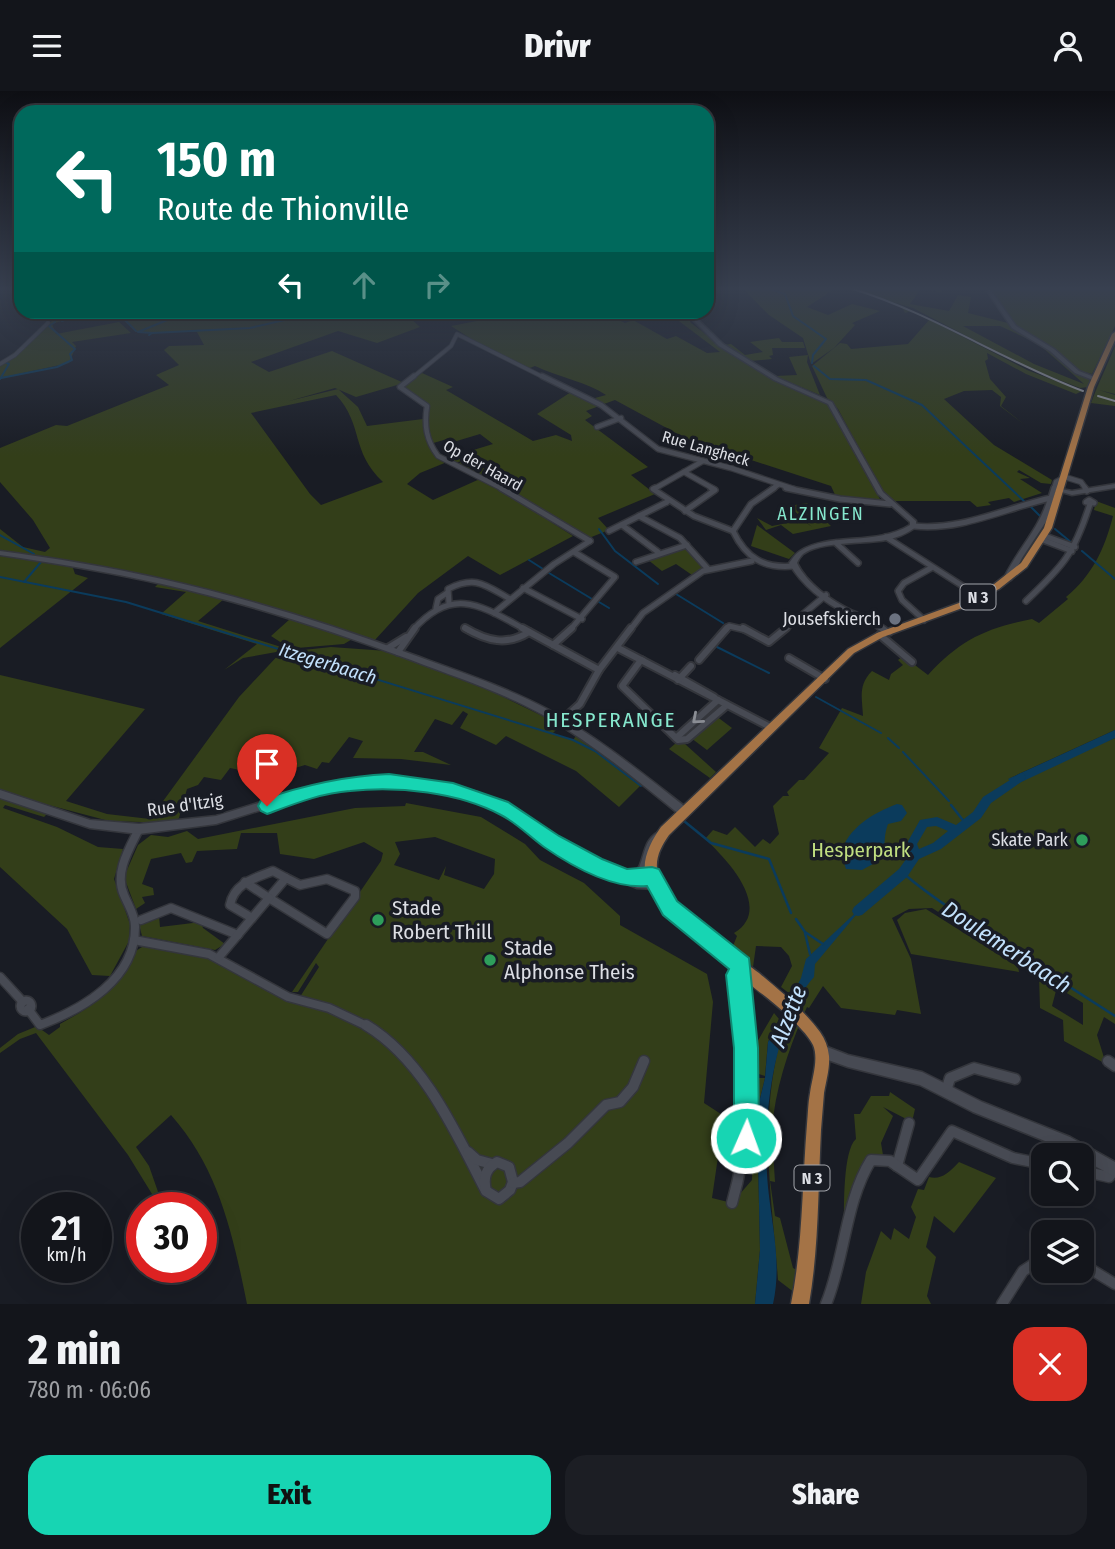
<!DOCTYPE html>
<meta charset="utf-8">
<style>
body{margin:0;font-family:"Fira Sans Condensed",sans-serif;background:#1c1e24;color:#f1f3f6;height:100vh;display:flex;flex-direction:column;font-size:26px;white-space:nowrap}
*{box-sizing:border-box;margin:0}
p{font-size:23px;color:#9d9fa3}
.icon{flex:none;width:38px;height:38px;fill:none;stroke:currentColor;stroke-width:2;stroke-linecap:round;stroke-linejoin:round}
.map{position:relative;height:1213px;overflow:hidden}
.side{display:flex;flex-direction:column;background:#13151b;flex:1}
.side>*{flex:none}
.top-card{position:absolute;left:14px;top:14px;width:700px;height:214px;border-radius:21px;box-shadow:0 7px 28px #0002,0 0 0 2px #32343a;background:#00695c;color:#fff;overflow:hidden}
.controls{position:absolute;left:1031px;top:1052px;display:grid;gap:14px}
.controls a{display:grid;place-items:center;width:63px;height:63px;border-radius:14px;background:#13151b;box-shadow:0 7px 28px #0002,0 0 0 2px #32343a;font-size:35px}
.speed{position:absolute;left:21px;top:1101px;display:flex;gap:14px;font-size:35px;font-weight:700;text-align:center}
.speed>*{display:grid;place-content:center;width:91px;height:91px;border-radius:50%;background:#13151b;box-shadow:0 7px 28px #0002,0 0 0 2px #32343a;line-height:1}
.speed small{font-size:18px;font-weight:400}
.speed .limit{border:10px solid #d22;background:#fff;color:#111}
.pin{position:absolute;display:grid;place-items:center;width:60px;height:60px;color:#fff;margin:-72px -30px;border-radius:50% 50% 50% 0;rotate:-45deg;box-shadow:0 0 7px #0007}
.pin .icon{rotate:45deg}
.me{position:absolute;width:77px;margin:-38px;rotate:2deg;stroke-linejoin:round;filter:drop-shadow(0 0 5px #0008)}
.turn{display:flex;align-items:center;gap:24px;height:147px;padding:0 28px;font-size:32px}
.turn .icon{width:91px;height:91px;stroke-width:2.5}
.turn b{display:block;font-size:49px;line-height:60px}
.lanes{display:flex;align-items:center;height:66px;padding:0 28px;background:#0003;justify-content:center;gap:35px;direction:ltr}
.lanes .off{opacity:.35}
.round{display:grid;place-items:center;flex:none;width:74px;height:74px;border-radius:21px;background:#1c1e24}
.summary{display:flex;align-items:center;justify-content:space-between;height:119px;padding:0 28px}
h1{font-size:42px;font-weight:800;line-height:52px}
.action{display:flex;gap:14px;margin-top:auto;padding:14px 28px}
.action a{flex:1;height:80px;border-radius:21px;background:#17d5b3;color:#111;font-size:28px;font-weight:800;line-height:80px;text-align:center}
.action a+a{background:#1c1e24;color:#f1f3f6}
header{display:flex;justify-content:space-between;align-items:center;height:91px;padding:0 28px;background:#13151b;font-size:32px;font-weight:800}
.map>svg:first-child{display:block}
.green{fill:#333e19;fill-rule:evenodd}
.water{fill:#0b3b5c}
.lines{fill:none;stroke-linecap:round;stroke-linejoin:round}
.stream-far1{stroke:#0b3b5c;stroke-width:2}
.stream{stroke:#0b3b5c;stroke-width:2.5}
.river{fill:#0b3b5c;fill-rule:evenodd}
.street-far5-casing{stroke:#34363c;stroke-width:5}
.street-far4-casing{stroke:#34363c;stroke-width:7}
.street-far3-casing{stroke:#34363c;stroke-width:8}
.street-far2-casing{stroke:#34363c;stroke-width:10}
.street-far1-casing{stroke:#34363c;stroke-width:11}
.street-casing{stroke:#34363c;stroke-width:13}
.secondary-casing{stroke:#34363c;stroke-width:3}
.primary-casing{stroke:#34363c;stroke-width:3}
.street-far5{stroke:#474a53;stroke-width:3.5}
.street-far4{stroke:#474a53;stroke-width:4.5}
.street-far3{stroke:#474a53;stroke-width:5}
.street-far2{stroke:#474a53;stroke-width:6}
.street-far1{stroke:#474a53;stroke-width:8}
.street{stroke:#474a53;stroke-width:10}
.secondary{fill:#474a53;fill-rule:evenodd}
.primary{fill:#a47346;fill-rule:evenodd}
.rail{stroke:#94969d;stroke-width:2}
.oneway{stroke:#8a8d94}
.route{fill:#17d5b3;stroke:#0f8a74;stroke-width:2}
.worship-dot{fill:#6b7280;stroke:#191c24;stroke-width:2.5}
.leisure-dot{fill:#2e9e5b;stroke:#191c24;stroke-width:2.5}
.labels{text-anchor:middle;stroke-width:7;stroke-linejoin:round;paint-order:stroke}
.far-street-label{font-size:16px;fill:#dcdee4;stroke:#191c24}
.shield{fill:#191c24;stroke:#a2a4aa;stroke-width:2}
.shield-label{font-size:16px;font-weight:bold;fill:#dcdee4}
.far-quarter-label{font-size:18px;letter-spacing:2px;fill:#86e8ce;stroke:#191c24}
.poi-label{font-size:18px;fill:#dcdee4;stroke:#191c24;text-anchor:end}
.street-label{font-size:18px;fill:#dcdee4;stroke:#191c24}
.water-label{font-size:19px;font-style:italic;fill:#c2e1fc;stroke:#191c24}
.quarter-label{font-size:21px;letter-spacing:2px;fill:#86e8ce;stroke:#191c24}
.near-park-label{font-size:21px;fill:#c0de80;stroke:#191c24}
.near-poi-label{font-size:21px;fill:#dcdee4;stroke:#191c24;text-anchor:start}
.near-water-label{font-size:23px;font-style:italic;fill:#c2e1fc;stroke:#191c24}
</style>
<header><svg class="icon" aria-label="menu" viewBox="0 0 24 24"><path d="M4 6h16M4 12h16M4 18h16"/></svg>Drivr<svg class="icon" aria-label="person" viewBox="0 0 24 24"><circle cx="12" cy="8" r="4"/><path d="M4 21q1-7 8-7t8 7"/></svg></header>
<div class="map">
<svg width="1115" height="1213" viewBox="0 0 1115 1213">
<rect width="100%" height="100%" fill="#191c24"/>
<g class="green">
<path d="M742 197H836L807 216 828 224 852 213 880 220 852 232 855 234 834 257 811 273 803 247 769 224Z"/>
<path d="M843 197H942V201L921 198 910 213 949 220 958 204 971 206 968 222 1008 232 1041 254 1000 235H963L1034 273 1084 293 1042 256H1045L1073 280 1090 288 1088 296 1080 297 1026 276 913 217Z"/>
<path d="M989 197H1115V235L1092 283 1074 278 1056 259 1014 235Z"/>
<path d="M901 214 1027 279 1082 300 1076 303 1026 283 987 262 988 268 985 270 990 288 1006 306 1001 315 1026 335 1000 315 1001 306 992 299 964 300 944 308 994 354 1052 389 1051 393 1041 392 1019 379 1017 381 1030 387 1020 388 1042 402 1014 411 1009 407 988 411 991 414 977 416 970 410H890L883 402 838 318 827 307 812 275 840 252 847 253 851 258 908 253 929 229 911 220 905 222Z"/>
<path d="M392 220 411 228 420 236 377 252 338 240 251 271 269 281 332 260 404 292 356 306 335 297 289 310 338 298 358 316 367 335 423 328 429 355 447 371 420 382 407 393 433 409 482 387 573 445 500 484 468 465 418 502 374 550 359 544 344 553 297 557 288 556 271 545 290 528 224 508 198 530 294 560 331 556 387 560 489 599 561 634 553 642 573 649 576 645 646 695H640L619 716 576 680 506 645 496 654 460 637 468 623 463 620 452 634 435 628 414 661H423L451 674 401 668 353 667 363 650 349 646 329 672 322 671 317 678 305 674 269 685 230 677 221 689 204 686 198 694 187 698 179 727 172 732 109 730 41 712 37 716 47 723 44 726 5 714 3 717 57 736 98 756 123 758 114 788 130 833 129 850 110 885 92 884 67 838 0 776V584L145 618 66 710 107 723 150 728 239 606 282 560 243 567 224 579 257 553 161 523 186 501 155 496 159 492 75 475 73 477 75 483 88 487 0 557V438L23 456 45 461 50 457 33 429 0 391V357L56 334 67 335 169 294 156 284 179 274 164 259 169 255 204 254 197 241H136L115 221ZM336 304C364 334 350 360 383 391L321 414 310 403 251 322Z"/>
<path d="M63 221H87L52 233 56 243 119 231 131 242 72 251 76 255 69 272 0 287V273Z"/>
<path d="M452 221H602L625 232 633 229 667 248 676 245 707 262 720 261 667 221H685L691 232 728 260 772 286 829 314 880 408 870 411 836 406 831 395 687 348 615 309 604 313 595 307 606 304C587 291 561 287 535 275L527 278 495 263 451 235 477 230 478 225 462 227Z"/>
<path d="M779 247 782 251H803L805 257H772L773 264 769 265 772 268 750 270 724 254 731 253 745 264 763 261 750 251Z"/>
<path d="M1115 255V303L1099 299 1115 304V309L1098 305 1115 311V315L1091 312C1099 291 1106 277 1115 255Z"/>
<path d="M808 264 807 271 820 304 775 285 797 284 789 266Z"/>
<path d="M422 282 453 296 446 299 533 350 556 344 572 350 571 344 537 323 571 301 599 315 586 320 592 325 585 329 648 376 631 384 655 403 598 427 609 439 589 447 476 381 458 373 462 370 454 372 444 368 493 353 480 343 450 352 447 348 430 353 426 339 428 319 402 295Z"/>
<path d="M1096 410 1115 417V639L1008 688 1115 647V933L1104 926 1097 944 1106 973 1064 950 1063 929 1040 917 1039 885 932 817 909 818 892 827 911 868 921 923 897 919 895 924 841 917 823 895 809 917 807 916C790 954 775 996 772 1039L777 1045 776 1060 773 1059 775 1091 770 1090 775 1125 780 1127 793 1177 799 1180 795 1202 778 1189C772 1107 759 1037 779 954 783 939 793 924 799 910L781 896 792 875 789 865 781 856 756 855 753 876 731 860 737 845 734 842C774 818 727 768 705 748L713 739 727 744 735 736 755 756 763 748 770 753 779 743 773 715 783 705H789L787 701 799 689H804L829 662 819 657 842 617 863 625C862 606 858 594 872 580L889 589 891 583 903 574 898 569 903 565 928 584C960 549 986 537 1032 528L1039 532 1068 508 1066 506C1092 485 1105 457 1113 425L1094 419ZM1057 896 1083 912V934L1052 915Z"/>
<path d="M807 412 831 435 793 443 781 434 766 439 757 427 772 435 803 429 812 436 789 415Z"/>
<path d="M757 434 795 462 789 468 751 455Z"/>
<path d="M686 455 705 477 692 484 676 473 662 480 647 468Z"/>
<path d="M716 625 732 637 707 659 691 647Z"/>
<path d="M676 652 685 653 716 681 710 687 669 658Z"/>
<path d="M406 712 481 726 525 753 540 769 584 792 620 825V834L707 883 713 911 704 1012 724 1025 712 1107 732 1112 752 1089 754 987H765L757 1020 760 1159 755 1213H247C233 1144 219 1078 171 1024L136 1056 149 1075 163 1115 160 1116 128 1064 36 942 20 948 0 962V957L18 943 40 934 42 939 49 944 60 936V933C76 924 93 915 106 902 119 888 126 863 144 855L216 869 298 909 319 876 316 872 298 901H292L381 770 383 762 364 751 314 768 280 763 277 742H241L237 758 197 760 192 771 186 772 181 762 151 768 142 793 153 797 154 804 142 806 145 812 136 818 124 786 138 754 151 744 168 746 187 740 198 748 355 717 405 715ZM435 746 495 768 494 783 484 798 444 784 446 775 439 789 394 774 400 763 395 751Z"/>
<path d="M926 818 1018 876 1019 881 911 863 897 829 905 822Z"/>
<path d="M159 825 160 836 201 831 203 837 225 853 215 859 142 845 139 833Z"/>
<path d="M774 922 779 928 768 951 765 985 756 982 753 958Z"/>
<path d="M890 1001 915 1018 912 1031 883 1016 893 1025 881 1052 883 1064 869 1066 861 1077 844 1135C844 1115 843 1059 856 1048L854 1023H860L871 1005H889Z"/>
<path d="M959 1071 996 1087 954 1142 934 1125 926 1156 936 1166 927 1205 931 1213H861L866 1181 881 1140 891 1149 894 1137 909 1148 916 1126 911 1116 918 1098 924 1099 929 1086C941 1089 949 1082 959 1071Z"/>
</g>
<g class="water">
<path d="M1115 639V647L1015 694 1008 688Z"/>
<path d="M897 713 902 714 907 722 901 730 888 733C879 758 895 763 862 779L846 778 841 762C848 737 873 722 897 713Z"/>
<path d="M866 812 815 873 814 886C771 934 762 1034 768 1096 772 1136 782 1173 773 1213H755L760 1159 757 1020 765 987 768 951 801 887 806 868Z"/>
</g>
<g class="lines">
<g class="stream-far1">
<path d="M768 197 785 203 793 225 826 248 813 264 812 272"/>
<path d="M346 220 351 221"/>
<path d="M117 221 136 240"/>
<path d="M62 230 85 220"/>
<path d="M152 242 250 237 324 220"/>
<path d="M149 244 152 242 138 241 172 227 195 223"/>
<path d="M814 275 830 288 866 289 922 314 1026 412"/>
<path d="M1 287 57 276 72 269 70 263 75 258 49 235 55 231"/>
<path d="M0 288 9 273 5 271"/>
<path d="M1030 415 1041 426"/>
<path d="M599 438 615 460 658 493"/>
<path d="M1055 438 1072 452"/>
<path d="M0 444 34 463"/>
<path d="M1082 460 1115 488"/>
<path d="M529 469 543 478"/>
<path d="M549 482 592 508"/>
<path d="M0 486 126 511 573 649 595 660 641 695"/>
<path d="M24 491 41 471"/>
<path d="M676 503 723 532"/>
<path d="M599 511 609 517"/>
<path d="M717 556 769 582"/>
<path d="M816 606 881 642"/>
<path d="M888 647 899 657"/>
<path d="M903 661 949 710"/>
</g>
<g class="stream">
<path d="M951 714 966 733"/>
<path d="M684 730 711 752 769 768 791 822"/>
<path d="M903 782C929 805 957 821 984 841 994 848 1004 849 1012 859L1115 925"/>
<path d="M796 828 805 841 823 853"/>
<path d="M805 842 810 863"/>
</g>
<path class="river" d="M1021 682 1024 683 1026 686 1024 689 991 712 981 727 941 758 919 768 907 786 862 824 858 825 854 824 852 820 854 816 899 778 909 764 907 752 920 729 937 726 956 734 973 721 983 706ZM936 735 948 740 933 752 919 758 917 753 927 736Z"/>
<g class="street-far5-casing">
<g id="street-far5">
<path d="M0 273 15 264 48 232"/>
<path d="M412 287 451 255 457 243 545 287"/>
</g>
</g>
<g class="street-far4-casing">
<g id="street-far4">
<path d="M414 285 400 296 427 315C424 334 426 349 438 365L503 398"/>
<path d="M542 285 601 314 658 358 731 377 794 398"/>
<path d="M597 336 621 327"/>
<path d="M684 381 714 398"/>
<path d="M654 398 703 370"/>
<path d="M772 398 778 394"/>
<path d="M1054 398 1056 391 1065 386 1081 391 1086 398"/>
</g>
</g>
<g class="street-far3-casing">
<g id="street-far3">
<path d="M501 397 590 450"/>
<path d="M655 397 653 398 694 425 733 440"/>
<path d="M774 397 751 413 733 440C746 467 764 478 794 475"/>
<path d="M786 397 840 408 890 413"/>
<path d="M1085 397 1087 400"/>
<path d="M1089 409 1094 412 1086 411Z"/>
<path d="M685 420 715 399 711 397"/>
<path d="M639 425 680 447 708 478"/>
<path d="M622 434 658 461"/>
<path d="M914 435C962 440 1005 417 1051 407L1054 397"/>
<path d="M609 440 667 411"/>
<path d="M1045 445 1075 456"/>
<path d="M886 446 972 501"/>
<path d="M1043 449 1072 460"/>
<path d="M836 452 858 472"/>
<path d="M636 471 687 454"/>
<path d="M523 497 582 528"/>
<path d="M1026 510C1064 474 1074 463 1090 413"/>
<path d="M449 512 448 498C476 484 485 494 510 508"/>
<path d="M436 517 438 508 447 502"/>
<path d="M494 522 554 473 590 450"/>
<path d="M924 529 902 509 898 500 904 492 931 477"/>
<path d="M465 537 468 539"/>
<path d="M413 539C453 494 482 515 526 539"/>
<path d="M570 539 615 486 574 461"/>
<path d="M630 539 643 522 703 480 752 470"/>
<path d="M726 539 729 535 746 539"/>
<path d="M784 539 826 504"/>
</g>
</g>
<g class="street-far2-casing">
<g id="street-far2">
<path d="M465 537C487 550 507 555 529 541"/>
<path d="M522 537 599 579"/>
<path d="M743 537 769 551 786 537"/>
<path d="M880 544 912 571"/>
<path d="M553 554 572 537"/>
<path d="M388 557 406 546"/>
<path d="M618 557 643 570"/>
<path d="M398 561 415 537"/>
<path d="M789 567 825 588"/>
<path d="M641 569 622 595 678 649 687 648 727 614"/>
<path d="M641 569 772 637"/>
<path d="M699 569 727 537"/>
<path d="M675 584 714 606"/>
<path d="M678 589 691 575"/>
<path d="M561 630 580 613 599 579 631 537"/>
<path d="M676 647 718 609"/>
</g>
</g>
<g class="street-far1-casing">
<g id="street-far1">
<path d="M286 787 300 794 327 788 355 800V806L327 843 269 807Z"/>
<path d="M245 791 269 807"/>
<path d="M252 827 230 814C234 792 255 787 273 780L286 787"/>
<path d="M141 829 171 817 238 844"/>
<path d="M134 849 209 863 288 906 329 917 369 936"/>
<path d="M219 866 269 807"/>
<path d="M740 876 737 884 744 936"/>
<path d="M0 886 23 911"/>
<circle cx="26" cy="915" r="5.5"/>
<path d="M28 918 40 934C83 918 136 888 135 835 135 824 128 814 124 804 114 782 129 758 139 738"/>
</g>
</g>
<g class="street-casing">
<g id="street">
<path d="M366 934C424 969 456 1042 486 1100"/>
<path d="M1108 970 1115 975"/>
<path d="M946 1000 950 987 974 977 1015 988"/>
<path d="M468 1061 477 1069 492 1073"/>
<path d="M497 1071 509 1076 513 1091 510 1099 499 1108 486 1100C483 1087 485 1078 497 1071Z"/>
<path d="M897 1075 909 1032"/>
<path d="M1082 1080 1109 1086 1114 1079"/>
<path d="M513 1092 520 1091 568 1052 606 1014 620 1011 633 996 644 970"/>
<path d="M732 1112C749 1053 751 995 744 934"/>
<path d="M1082 1173 1115 1193"/>
<path d="M826 1213C845 1167 845 1111 871 1069L890 1070 918 1089 952 1040 1013 1067 1043 1073"/>
<path d="M1002 1213 1023 1180 1043 1167"/>
</g>
</g>
<g class="secondary-casing">
<g id="secondary">
<path d="M985 197H989L1016 235 1054 258 1079 280 1097 287V289H1093L1075 282 1050 260 1012 237Z"/>
<path d="M684 220H689L723 253 778 287 832 311 883 401 916 430V436C906 443 897 447 886 449 864 453 821 450 803 463 801 465 798 469 797 472 807 493 832 510 853 520 867 526 881 530 892 542L891 544C883 544 879 538 872 534 864 530 855 527 847 523 824 512 801 494 789 472 793 467 795 463 800 460 830 441 876 455 910 434V431L878 403 828 313 774 289 719 255Z"/>
<path d="M1115 393V397L1072 404 1058 400 1061 398 1072 400Z"/>
<path d="M1051 405 1054 407 1047 429 1022 467 1011 489H1005L1004 487C1017 459 1040 437 1048 407Z"/>
<path d="M0 460C54 467 109 476 162 488 247 507 330 533 411 563 458 580 506 596 549 619 599 647 643 683 688 718L689 721 688 724 684 725 680 724C636 688 592 652 543 624 502 601 455 586 411 569 329 539 247 512 162 493 109 481 54 472 0 464Z"/>
<path d="M389 687 453 695 477 701 512 716 556 748 599 772 633 785C634 783 639 777 640 774 645 761 645 749 658 741L662 743 663 746 655 758 650 777 644 787 659 789 660 793 659 797 655 798 637 797 591 778 548 754 504 722 472 708 453 703 389 695 348 696 309 704 216 733 139 743 90 737 0 707V699L90 729 139 733 216 725 309 696 348 688Z"/>
<path d="M822 954 848 964 922 981 982 1011 1070 1046 1115 1071V1086L1082 1068V1064H1074L1060 1056 973 1021 920 994 848 976 817 965 816 960 817 955Z"/>
</g>
</g>
<g class="primary-casing">
<path id="primary" d="M1115 241V249L1094 296 1052 437 1027 476 999 498 965 516 883 546 854 562 669 744C661 755 654 769 658 783 665 816 732 861 759 882 780 900 803 918 820 941 825 948 828 956 829 965 830 977 826 990 824 1002 823 1014 822 1026 821 1039 818 1097 819 1155 809 1213H791C803 1153 802 1094 807 1033 808 1023 808 1012 810 1002 812 987 819 968 813 954 807 942 794 931 785 922 748 888 660 833 646 786 641 769 651 750 661 736L848 558 877 542 959 512 993 494 1021 472 1044 437 1088 296 1112 243Z"/>
</g>
<use href="#street-far5" class="street-far5"/>
<use href="#street-far4" class="street-far4"/>
<use href="#street-far3" class="street-far3"/>
<use href="#street-far2" class="street-far2"/>
<use href="#street-far1" class="street-far1"/>
<use href="#street" class="street"/>
<use href="#secondary" class="secondary"/>
<use href="#primary" class="primary"/>
<g class="rail">
<path d="M850 197C932 222 1003 270 1083 300"/>
<path d="M1098 305 1115 310"/>
</g>
</g>
<defs><path id="oneway-chevron" d="M-2-3.5L2.5 0L-2 3.5" fill="none" stroke-width="1.6" stroke-linecap="round" stroke-linejoin="round" transform="scale(1.75)"/></defs>
<use class="oneway" href="#oneway-chevron" transform="translate(697 628) rotate(139)"/>
<linearGradient id="sky" x2="0" y2="1"><stop stop-color="#0e0f14"/><stop offset="0.54" stop-color="#384050"/><stop offset="1" stop-color="#384050" stop-opacity="0"/></linearGradient>
<rect width="1115" height="366" fill="url(#sky)"/>
<path class="route" d="M389 683 453 692 508 711 559 745 602 768 627 778 652 776 659 778 677 810 749 867 758 957 759 1047 755 1056 746 1059 737 1056 734 1047V957L726 884 729 878 663 824 647 795C612 798 573 776 544 756 530 746 517 732 501 724 458 701 398 695 350 700 321 702 294 713 267 723L261 720 258 715 261 709C304 694 344 685 389 683Z"/>
<circle class="worship-dot" cx="895" cy="528" r="7"/>
<g class="leisure-dot">
<circle cx="1082" cy="749" r="7"/>
<circle cx="378" cy="829" r="7"/>
<circle cx="490" cy="869" r="7"/>
</g>
<g class="labels">
<g class="far-street-label">
<text transform="translate(706 357) rotate(16)" y="6">Rue Langheck</text>
<text transform="translate(483 374) rotate(29)" y="6">Op der Haard</text>
</g>
<g class="shield">
<rect x="960.5" y="493.5" width="35" height="25" rx="5"/>
<rect x="794.5" y="1074.5" width="35" height="25" rx="5"/>
</g>
<g class="shield-label">
<text x="978" y="512">N 3</text>
<text x="812" y="1093">N 3</text>
</g>
<g class="far-quarter-label">
<text x="821" y="429">ALZINGEN</text>
</g>
<g class="poi-label">
<text x="881" y="534">Jousefskierch</text>
<text x="1068" y="755">Skate Park</text>
</g>
<g class="street-label">
<text transform="translate(185 714) rotate(-8)" y="6">Rue d'Itzig</text>
</g>
<g class="water-label">
<text transform="translate(328 572) rotate(17)" y="7">Itzegerbaach</text>
</g>
<g class="quarter-label">
<text x="611" y="636">HESPERANGE</text>
</g>
<g class="near-park-label">
<text x="861" y="766">Hesperpark</text>
</g>
<g class="near-poi-label">
<text x="392" y="824">Stade<tspan x="392" dy="24">Robert Thill</tspan></text>
<text x="504" y="864">Stade<tspan x="504" dy="24">Alphonse Theis</tspan></text>
</g>
<g class="near-water-label">
<text transform="translate(1007 856) rotate(33)" y="8">Doulemerbaach</text>
<text transform="translate(788 925) rotate(-69)" y="8">Alzette</text>
</g>
</g>
</svg>
<div class="controls">
<a><svg class="icon" aria-label="search" viewBox="0 0 24 24"><circle cx="10" cy="10" r="6"/><path d="M15 15l6 6"/></svg></a>
<a><svg class="icon" aria-label="layers" viewBox="0 0 24 24"><path d="M12 4l9 5-9 5-9-5zM3 14l9 5 9-5"/></svg></a>
</div>
<div class="speed"><div>21<small>km/h</small></div><div class="limit">30</div></div>
<div class="pin" style="left:267px;top:715px;background:#d93025"><svg class="icon" aria-label="arrive" viewBox="0 0 24 24"><path d="M6 21V4h12l-3 4 3 4H6"/></svg></div>
<svg class="me" style="left:746px;top:1047px" viewBox="-20 -20 40 40"><circle r="17" fill="#17d5b3" stroke="#fff" stroke-width="3"/><path d="M0-11L8 9 0 5-8 9z" fill="#fff"/></svg>
<div class="top-card">
<div class="turn"><svg class="icon" aria-label="left" viewBox="0 0 24 24"><path d="M17 20v-9H6M10 6l-5 5 5 5"/></svg><div><b>150 m</b>Route de Thionville</div></div>
<div class="lanes"><svg class="icon" aria-label="left" viewBox="0 0 24 24"><path d="M17 20v-9H6M10 6l-5 5 5 5"/></svg><svg class="icon off" aria-label="ahead" viewBox="0 0 24 24"><path d="M12 20V5M6 11l6-6 6 6"/></svg><svg class="icon off" aria-label="right" viewBox="0 0 24 24"><path d="M7 20v-9h11M14 6l5 5-5 5"/></svg></div>
</div>
</div>
<section class="side">
<div class="summary"><div><h1>2 min</h1><p>780 m · 06:06</p></div><a class="round" style="background:#d93025;color:#fff"><svg class="icon" aria-label="close" viewBox="0 0 24 24"><path d="M6 6l12 12M18 6L6 18"/></svg></a></div>
<div class="action"><a>Exit</a><a>Share</a></div>
</section>
